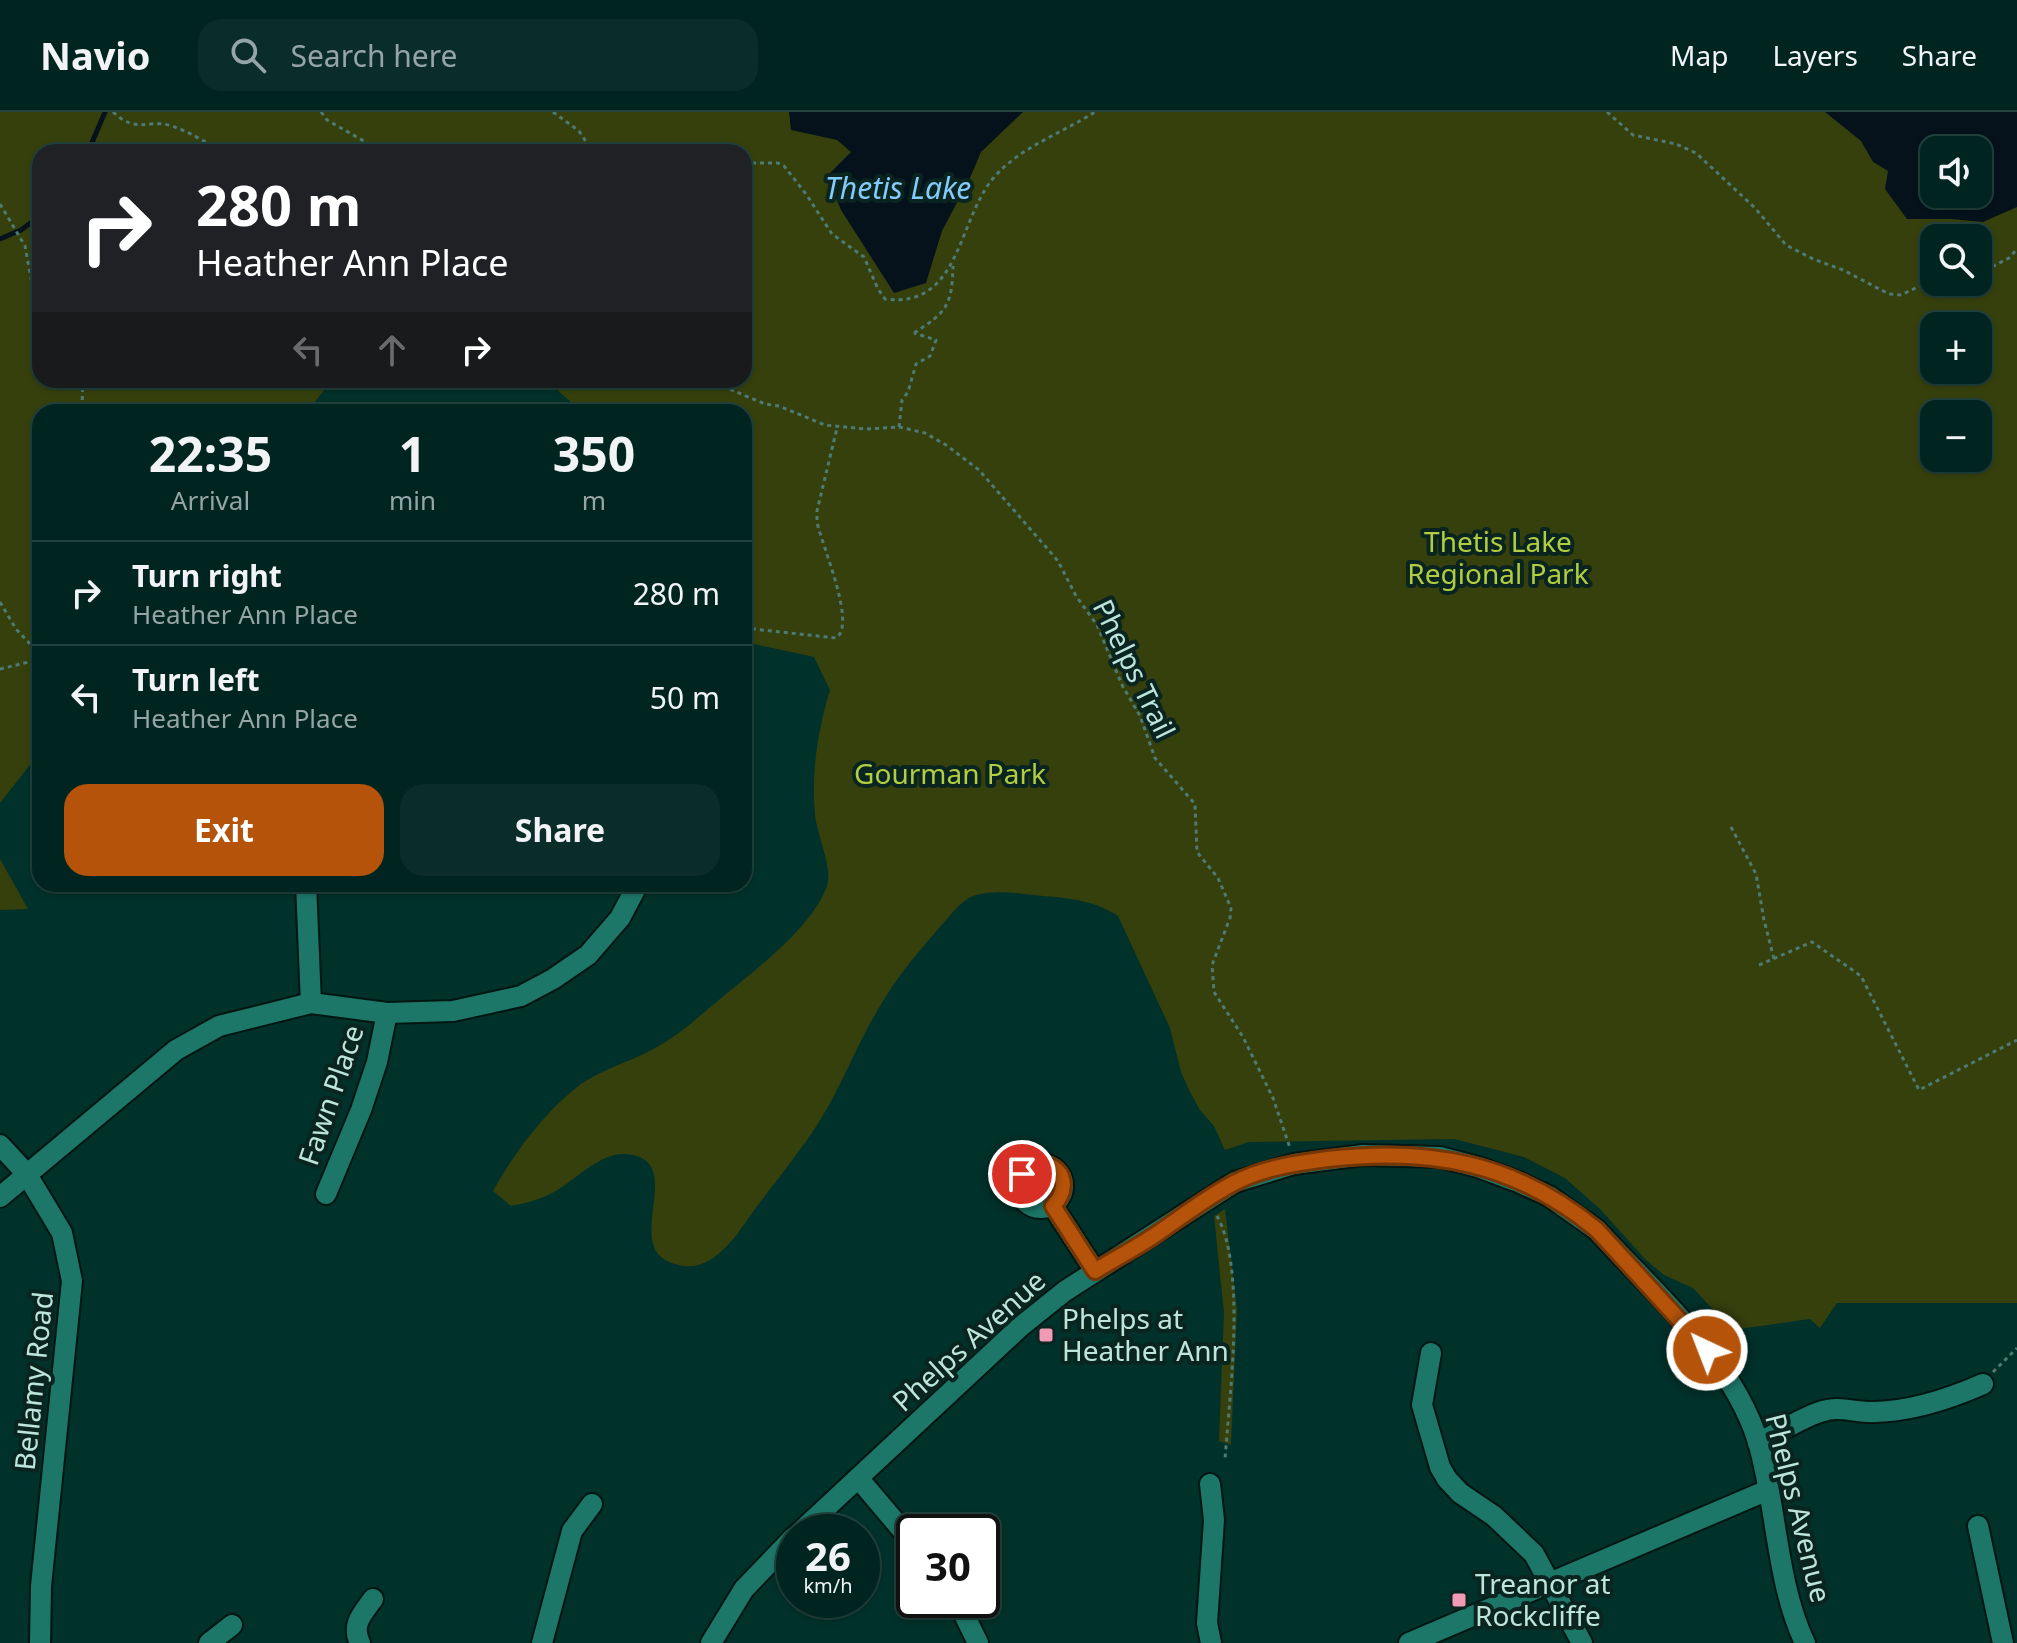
<!DOCTYPE html>
<meta charset="utf-8">
<style>
body{margin:0;font-family:"Noto Sans",sans-serif;background:#0a2d29;color:#f1f3f6;height:100vh;display:flex;flex-direction:column;font-size:30px;white-space:nowrap}
*{box-sizing:border-box;margin:0}
p{font-size:26px;color:#95a5a5}
.icon{flex:none;width:44px;height:44px;fill:none;stroke:currentColor;stroke-width:2;stroke-linecap:round;stroke-linejoin:round}
.map{position:relative;flex:1;overflow:hidden}
.drawer{position:absolute;left:32px;top:292px;width:720px;height:488px;display:flex;flex-direction:column;background:#002520;border-radius:24px;box-shadow:0 2px 6px #0004,0 0 0 2px #22423e}
.drawer>*{flex:none}
.banner{position:absolute;left:32px;top:32px;width:720px;height:244px;border-radius:24px;box-shadow:0 2px 6px #0004,0 0 0 2px #22423e;background:#202124;color:#fff;overflow:hidden}
.tools{position:absolute;left:1920px;top:24px;display:grid;gap:16px}
.tools a{display:grid;place-items:center;width:72px;height:72px;border-radius:16px;background:#002520;box-shadow:0 2px 6px #0004,0 0 0 2px #22423e;font-size:40px}
.speed{position:absolute;left:776px;top:1402px;display:flex;gap:16px;font-size:40px;font-weight:700;text-align:center}
.speed>*{display:grid;place-content:center;width:104px;height:104px;border-radius:50%;background:#002520;box-shadow:0 2px 6px #0004,0 0 0 2px #22423e;line-height:1}
.speed small{font-size:20px;font-weight:400}
.speed .limit{border:4px solid #111;border-radius:12px;background:#fff;color:#111}
.pin{position:absolute;display:grid;place-items:center;width:68px;height:68px;color:#fff;margin:-34px;border:4px solid #fff;border-radius:50%;box-shadow:0 2px 8px #0007}
.me{position:absolute;width:88px;margin:-44px;rotate:317deg;stroke-linejoin:round;filter:drop-shadow(0 0 6px #0008)}
.turn{display:flex;align-items:center;gap:28px;height:168px;padding:0 32px;font-size:36px}
.turn .icon{width:104px;height:104px;stroke-width:2.5}
.turn b{display:block;font-size:56px;line-height:68px}
.lanes{display:flex;align-items:center;height:76px;padding:0 32px;background:#0003;justify-content:center;gap:40px;direction:ltr}
.lanes .off{opacity:.35}
.eta{display:flex;justify-content:space-evenly;align-items:center;height:136px;text-align:center}
.eta b{font-size:48px;font-weight:700;line-height:56px}
.button{display:flex;gap:16px;margin-top:auto;padding:16px 32px}
.button a{flex:1;height:92px;border-radius:24px;background:#b45309;color:#fff;font-size:32px;font-weight:700;line-height:92px;text-align:center}
.button a+a{background:#0a2d29;color:#f1f3f6}
ul{padding:0;list-style:none}
li{display:flex;align-items:center;gap:24px;height:104px;padding:0 32px;border-top:2px solid #22423e}
li div{flex:1}
li b{display:block;font-size:30px}
li em{font-style:normal}
header{display:flex;align-items:center;gap:48px;box-sizing:border-box;height:112px;padding:0 40px;background:#002520;border-bottom:2px solid #22423e}
header strong{font-size:38px}
nav{display:flex;gap:44px;margin-inline-start:auto;font-size:28px}
.search{width:560px;height:72px;background:#0a2d29;display:flex;align-items:center;gap:20px;box-sizing:border-box;padding:0 28px;border-radius:24px;color:#95a5a5;font-size:30px}
.map>svg:first-child{display:block}
.green{fill:#36400d;fill-rule:evenodd}
.water{fill:#05121c;fill-rule:evenodd}
.lines{fill:none;stroke-linecap:round;stroke-linejoin:round}
.stream{stroke:#05121c;stroke-width:5}
.minor-casing{stroke:#001612;stroke-width:24}
.path{stroke:#4d7a72;stroke-width:3;stroke-dasharray:4 4;stroke-linecap:butt}
.minor{stroke:#1c7769;stroke-width:20}
.route-casing{stroke:#753606;stroke-width:20}
.route{stroke:#b45309;stroke-width:14}
.poi-dot{fill:#f09ab5;stroke:#0a2520;stroke-width:3}
.labels{text-anchor:middle;stroke-width:8;stroke-linejoin:round;paint-order:stroke}
.park-label{font-size:28px;fill:#b2ce40;stroke:#0a2520}
.street-label{font-size:28px;fill:#bee5dc;stroke:#0a2520}
.poi-label{font-size:28px;fill:#bee5dc;stroke:#0a2520;text-anchor:start}
.water-label{font-size:30px;font-style:italic;fill:#84cbfc;stroke:#0a2520}
</style>
<header>
<strong>Navio</strong>
<div class="search"><svg class="icon" aria-label="search" viewBox="0 0 24 24"><circle cx="10" cy="10" r="6"/><path d="M15 15l6 6"/></svg>Search here</div>
<nav><a>Map</a><a>Layers</a><a>Share</a></nav>
</header>
<div class="map">
<svg width="2017" height="1531" viewBox="0 0 2017 1531">
<rect width="100%" height="100%" fill="#00312a"/>
<g class="green">
<path d="M0 0H2017V1191H1837L1820 1216 1810 1207 1732 1218 1693 1176 1664 1163 1646 1148 1600 1097 1565 1066 1524 1045 1454 1027 1249 1030 1225 1038 1214 1014 1200 998 1190 980 1181 960 1170 916 1118 804C1096 789 1069 786 1043 784 1022 782 997 777 976 783 962 787 950 804 940 815 915 843 890 874 872 908 854 940 841 974 822 1005 803 1036 780 1064 758 1093 744 1112 730 1136 710 1148 698 1155 687 1156 675 1152 618 1137 691 1047 626 1042 599 1040 574 1070 552 1081 539 1088 526 1091 511 1094L493 1079C515 1040 545 999 581 972 604 956 633 949 657 935 681 922 699 904 720 887 753 860 812 816 827 774 833 757 817 722 815 703 811 660 818 618 830 578L814 545 744 530V420L753 408 744 400V300H582L546 268H744V40H40V268H332L307 300H40V640L0 691ZM1934 38H1978V82H1934ZM1934 126H1978V170H1934ZM1934 214H1978V258H1934ZM1934 302H1978V346H1934Z"/>
<path d="M0 747 28 797 0 798Z"/>
<path d="M1225 1097 1237 1198 1231 1333 1219 1329 1224 1201 1214 1104Z"/>
</g>
<g class="water">
<path d="M789 0H1023L981 40 970 66 942 119 926 171 894 181 841 98 827 64 851 40 837 28 791 18Z"/>
<path d="M1825 0H2017V95L1983 110 1951 107H1907L1885 77 1888 59 1873 50 1861 29ZM1934 38H1978V82H1934Z"/>
</g>
<g class="lines">
<g class="stream">
<path d="M88 40 105 0"/>
<path d="M0 127 21 118 40 104"/>
</g>
<g class="minor-casing">
<g id="minor">
<path d="M306 772 311 891"/>
<path d="M0 1033 26 1061 62 1121 72 1169 41 1474 40 1531"/>
<circle cx="1041" cy="1074" r="22"/>
<path d="M326 1082 361 998 377 950 387 901"/>
<path d="M0 1085 176 938 219 914 311 891 387 901 453 899 521 884 553 867 588 843 620 806 638 772"/>
<path d="M1053 1094 1095 1159"/>
<path d="M1431 1241 1422 1293 1440 1355 1447 1367 1460 1381 1494 1404 1534 1442 1582 1531"/>
<path d="M1758 1331C1778 1321 1799 1307 1820 1300 1839 1293 1856 1301 1875 1300 1913 1299 1949 1287 1983 1272"/>
<path d="M859 1367 914 1432"/>
<path d="M1210 1372 1214 1408 1207 1511 1211 1531"/>
<path d="M1978 1414 2003 1531"/>
<path d="M800 1420 1020 1215 1065 1179 1235 1070 1294 1052 1363 1043 1440 1045 1478 1055 1516 1069 1549 1084 1597 1118C1654 1181 1733 1247 1758 1330 1777 1394 1776 1470 1805 1531"/>
<path d="M957 1488 978 1531"/>
<path d="M209 1531 232 1513"/>
<path d="M360 1531C351 1513 362 1502 373 1487"/>
<path d="M542 1531 572 1419 592 1392"/>
<path d="M711 1531 744 1477 794 1425"/>
<path d="M1409 1531 1768 1378"/>
</g>
</g>
<g class="path">
<path d="M113 0C138 23 146 6 172 14 190 20 208 32 225 40"/>
<path d="M321 0 327 8 376 36 379 40"/>
<path d="M553 0 579 19 593 40"/>
<path d="M1607 0 1633 23 1676 32 1696 41 1755 96 1786 133 1813 147 1843 158 1889 182 1901 183 1924 172 1947 170"/>
<path d="M744 51H778L784 54 806 82 832 122 864 145 878 177 885 187C962 197 957 105 996 63 1023 34 1062 21 1095 0"/>
<path d="M0 92 25 134 32 172 40 189"/>
<path d="M1978 162 2009 146 2017 137"/>
<path d="M914 221C947 200 952 193 953 154"/>
<path d="M83 268 82 293 87 300"/>
<path d="M708 268 765 292 779 294 825 313 865 317 899 315 925 321 946 333 979 358 1058 449 1076 484 1097 513 1122 573 1140 604 1155 646 1195 692 1197 740 1218 766 1231 796 1230 806 1212 853 1214 880 1243 925 1273 986 1290 1036"/>
<path d="M899 315 902 288 908 280 916 252 930 244 936 228 914 221"/>
<path d="M0 490 16 517 32 534 37 548"/>
<path d="M744 516 836 526C857 513 822 434 817 410V399L837 316"/>
<path d="M0 557 37 548 40 544"/>
<path d="M1731 715 1756 762 1764 808 1774 847"/>
<path d="M1759 853 1812 830 1861 864 1919 978 2017 928"/>
<path d="M1217 1104C1247 1158 1229 1286 1225 1348"/>
<path d="M1993 1260 2017 1236"/>
</g>
<use href="#minor" class="minor"/>
</g>
<g class="lines">
<g class="route-casing">
<path id="route" d="M1022 1062C1048 1037 1079 1067 1053 1094L1095 1159C1116 1146 1138 1135 1158 1121 1183 1104 1207 1085 1234 1071 1263 1056 1296 1051 1328 1047 1431 1035 1516 1051 1597 1118L1707 1238"/>
</g>
<use href="#route" class="route"/>
</g>
<g class="poi-dot">
<rect x="1038" y="1215" width="16" height="16" rx="4"/>
<rect x="1451" y="1480" width="16" height="16" rx="4"/>
</g>
<g class="labels">
<g class="park-label">
<text x="1498" y="440">Thetis Lake<tspan x="1498" dy="32">Regional Park</tspan></text>
<text x="950" y="672">Gourman Park</text>
</g>
<g class="street-label">
<text transform="translate(1134 557) rotate(64)" y="10">Phelps Trail</text>
<text transform="translate(331 983) rotate(-71)" y="10">Fawn Place</text>
<text transform="translate(969 1229) rotate(-42)" y="10">Phelps Avenue</text>
<text transform="translate(34 1269) rotate(-84)" y="10">Bellamy Road</text>
<text transform="translate(1798 1396) rotate(76)" y="10">Phelps Avenue</text>
</g>
<g class="poi-label">
<text x="1062" y="1217">Phelps at<tspan x="1062" dy="32">Heather Ann</tspan></text>
<text x="1475" y="1482">Treanor at<tspan x="1475" dy="32">Rockcliffe</tspan></text>
</g>
<g class="water-label">
<text x="898" y="87">Thetis Lake</text>
</g>
</g>
</svg>
<div class="tools">
<a><svg class="icon" aria-label="sound" viewBox="0 0 24 24"><path d="M4 9h4l5-4v14l-5-4H4zM17 9q2 3 0 6"/></svg></a>
<a><svg class="icon" aria-label="search" viewBox="0 0 24 24"><circle cx="10" cy="10" r="6"/><path d="M15 15l6 6"/></svg></a>
<a>+</a>
<a>−</a>
</div>
<div class="speed"><div>26<small>km/h</small></div><div class="limit">30</div></div>
<div class="pin" style="left:1022px;top:1062px;background:#d93025"><svg class="icon" aria-label="arrive" viewBox="0 0 24 24"><path d="M6 21V4h12l-3 4 3 4H6"/></svg></div>
<svg class="me" style="left:1707px;top:1238px" viewBox="-20 -20 40 40"><circle r="17" fill="#b45309" stroke="#fff" stroke-width="3"/><path d="M0-11L8 9 0 5-8 9z" fill="#fff"/></svg>
<div class="banner">
<div class="turn"><svg class="icon" aria-label="right" viewBox="0 0 24 24"><path d="M7 20v-9h11M14 6l5 5-5 5"/></svg><div><b>280 m</b>Heather Ann Place</div></div>
<div class="lanes"><svg class="icon off" aria-label="left" viewBox="0 0 24 24"><path d="M17 20v-9H6M10 6l-5 5 5 5"/></svg><svg class="icon off" aria-label="ahead" viewBox="0 0 24 24"><path d="M12 20V5M6 11l6-6 6 6"/></svg><svg class="icon" aria-label="right" viewBox="0 0 24 24"><path d="M7 20v-9h11M14 6l5 5-5 5"/></svg></div>
</div>
<section class="drawer">
<div class="eta">
<div><b>22:35</b><p>Arrival</p></div>
<div><b>1</b><p>min</p></div>
<div><b>350</b><p>m</p></div>
</div>
<ul>
<li><svg class="icon" aria-label="right" viewBox="0 0 24 24"><path d="M7 20v-9h11M14 6l5 5-5 5"/></svg><div><b>Turn right</b><p>Heather Ann Place</p></div><em>280 m</em></li>
<li><svg class="icon" aria-label="left" viewBox="0 0 24 24"><path d="M17 20v-9H6M10 6l-5 5 5 5"/></svg><div><b>Turn left</b><p>Heather Ann Place</p></div><em>50 m</em></li>
</ul>
<div class="button"><a>Exit</a><a>Share</a></div>
</section>
</div>
